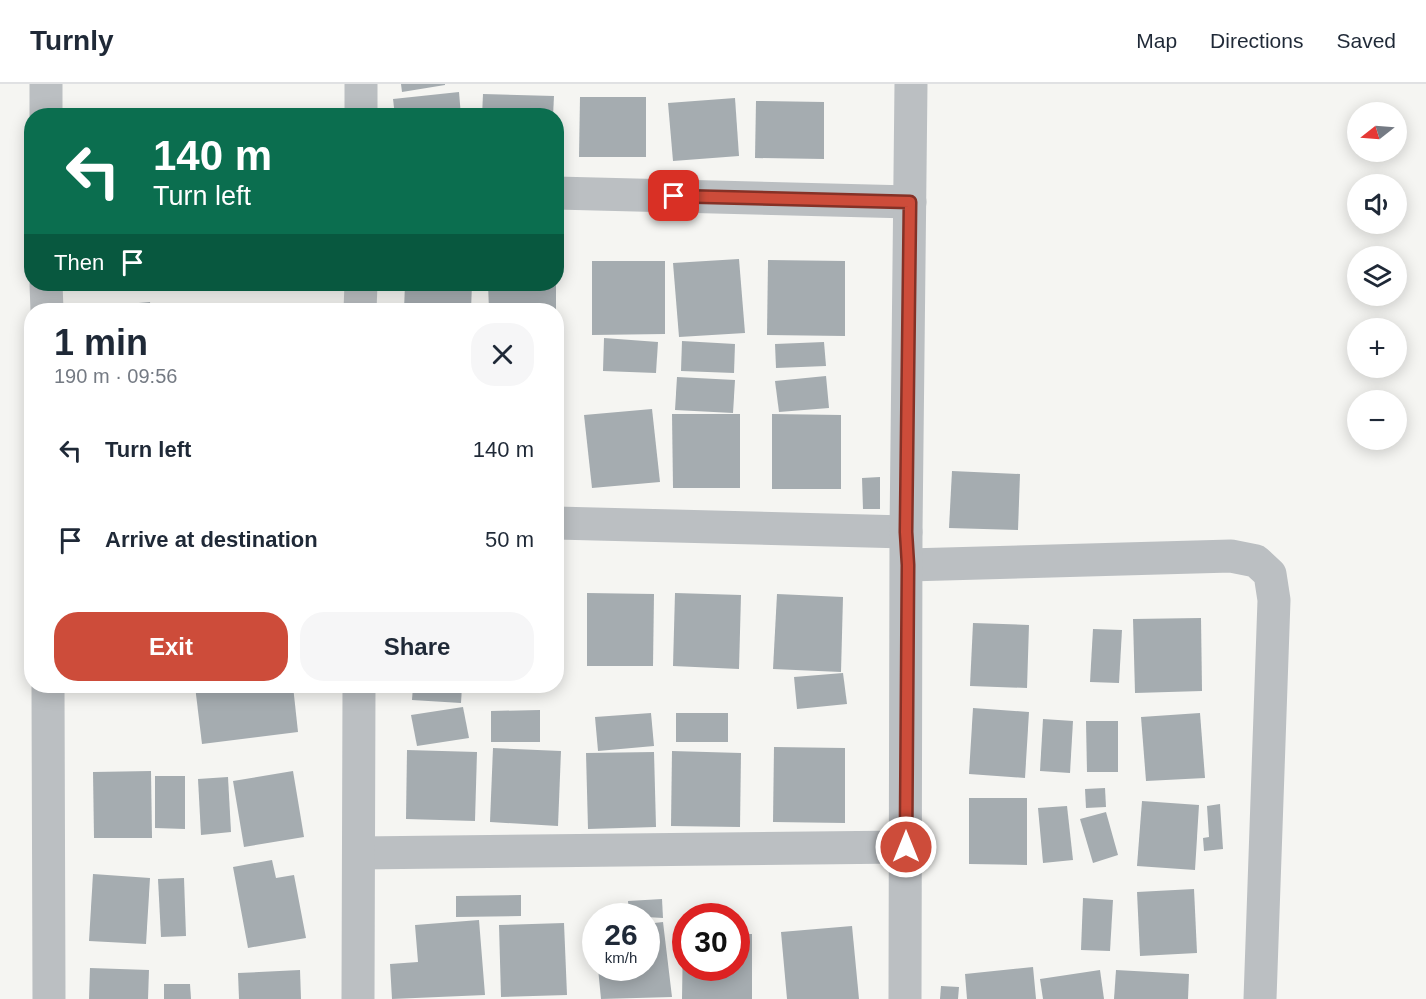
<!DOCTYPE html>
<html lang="en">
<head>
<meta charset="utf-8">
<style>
	body { margin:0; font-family:Arial,sans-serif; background:#f6f6f7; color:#1f2937; height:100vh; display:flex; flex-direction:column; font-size:22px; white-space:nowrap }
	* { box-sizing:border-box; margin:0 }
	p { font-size:20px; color:#747a83 }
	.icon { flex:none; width:33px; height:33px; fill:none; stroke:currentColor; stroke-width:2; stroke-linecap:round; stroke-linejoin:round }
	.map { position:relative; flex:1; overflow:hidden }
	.panel { position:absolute; left:24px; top:219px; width:540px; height:390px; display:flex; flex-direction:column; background:#fff; border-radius:24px; box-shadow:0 3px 15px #0003 }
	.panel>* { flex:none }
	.banner { position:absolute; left:24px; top:24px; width:540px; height:183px; border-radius:24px; box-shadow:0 3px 15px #0003; background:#0b6e4f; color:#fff; overflow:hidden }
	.needle { width:39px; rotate:253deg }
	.tools { position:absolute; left:1347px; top:18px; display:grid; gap:12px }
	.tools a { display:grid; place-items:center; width:60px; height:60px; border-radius:50%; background:#fff; box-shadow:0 3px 15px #0003; font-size:30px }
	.speed { position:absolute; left:582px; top:819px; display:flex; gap:12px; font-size:30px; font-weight:700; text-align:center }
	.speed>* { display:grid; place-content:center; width:78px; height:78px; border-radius:50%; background:#fff; box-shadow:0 3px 15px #0003; line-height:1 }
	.speed small { font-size:15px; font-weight:400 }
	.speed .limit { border:9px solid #d22; background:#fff; color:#111 }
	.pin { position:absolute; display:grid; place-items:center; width:51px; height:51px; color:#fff; margin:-26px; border-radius:12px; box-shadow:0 3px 9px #0006 }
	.me { position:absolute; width:66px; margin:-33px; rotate:0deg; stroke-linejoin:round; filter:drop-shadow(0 0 4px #0008) }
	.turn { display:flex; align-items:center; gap:21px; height:126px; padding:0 30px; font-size:27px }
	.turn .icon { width:78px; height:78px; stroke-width:2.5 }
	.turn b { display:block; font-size:42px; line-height:51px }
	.then { display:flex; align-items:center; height:57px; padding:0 30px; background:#0003; gap:12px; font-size:22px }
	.round { display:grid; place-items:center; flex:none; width:63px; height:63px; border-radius:24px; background:#f6f6f7 }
	.overview { display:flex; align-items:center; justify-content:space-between; height:102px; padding:0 30px }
	h1 { font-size:36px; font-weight:700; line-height:45px }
	.primary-button { display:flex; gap:12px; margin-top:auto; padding:12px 30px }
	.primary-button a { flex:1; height:69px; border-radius:24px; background:#cd4c3a; color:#fff; font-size:24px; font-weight:700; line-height:69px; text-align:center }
	.primary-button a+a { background:#f6f6f7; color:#1f2937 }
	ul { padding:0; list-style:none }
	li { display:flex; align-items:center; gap:18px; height:90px; padding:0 30px }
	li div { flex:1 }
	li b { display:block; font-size:22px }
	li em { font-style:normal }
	header { display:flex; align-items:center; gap:36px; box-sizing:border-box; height:84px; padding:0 30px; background:#fff; border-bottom:2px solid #e0e1e3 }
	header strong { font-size:28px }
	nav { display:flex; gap:33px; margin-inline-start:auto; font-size:21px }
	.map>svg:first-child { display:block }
</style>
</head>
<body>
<header>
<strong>Turnly</strong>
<nav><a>Map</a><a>Directions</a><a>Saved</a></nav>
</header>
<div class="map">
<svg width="1426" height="915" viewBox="0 0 1426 915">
	<rect width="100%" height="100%" fill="#f5f5f2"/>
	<g fill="#a5acb0">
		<path d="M401 0H445V1L402 8Z"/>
		<path d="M459 8 461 32H395L393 15Z"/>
		<path d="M483 10 554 12 553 32H482Z"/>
		<path d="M580 13H646V73H579Z"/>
		<path d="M735 14 739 72 673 77 668 19Z"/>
		<path d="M756 17 824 18V75L755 74Z"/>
		<path d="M739 175 745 249 679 253 673 179Z"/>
		<path d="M768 176 845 177V252L767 251Z"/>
		<path d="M592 177H665V250L592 251Z"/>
		<path d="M405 200H472L471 226H404Z"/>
		<path d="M488 200H556V226H489Z"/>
		<path d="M150 218 151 226H94V223Z"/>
		<path d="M604 254 658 258 656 289 603 287Z"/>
		<path d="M682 257 735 260 734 289 681 287Z"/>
		<path d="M824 258 826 282 776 284 775 260Z"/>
		<path d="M826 292 829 324 779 328 775 297Z"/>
		<path d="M677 293 735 296 733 329 675 326Z"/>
		<path d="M652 325 660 398 592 404 584 331Z"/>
		<path d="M672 330H740V404H673Z"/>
		<path d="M772 330 841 331V405H772Z"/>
		<path d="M952 387 1020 390 1018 446 949 444Z"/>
		<path d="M880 393V425H863L862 394Z"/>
		<path d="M587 509 654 510 653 582H587Z"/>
		<path d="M675 509 741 511 739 585 673 582Z"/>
		<path d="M777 510 843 513 841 588 773 585Z"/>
		<path d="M1201 534 1202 607 1135 609 1133 535Z"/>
		<path d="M973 539 1029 541 1027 604 970 602Z"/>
		<path d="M1093 545 1122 546 1119 599 1090 598Z"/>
		<path d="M843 589 847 620 797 625 794 593Z"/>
		<path d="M195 602H293L298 648 202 660Z"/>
		<path d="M413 602H462L461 619 412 616Z"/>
		<path d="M463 623 469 654 417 662 411 631Z"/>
		<path d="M973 624 1029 628 1025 694 969 690Z"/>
		<path d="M540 626V658H491V627Z"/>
		<path d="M651 629 654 662 598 667 595 633Z"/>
		<rect x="676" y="629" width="52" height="29"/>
		<path d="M1200 629 1205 694 1146 697 1141 633Z"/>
		<path d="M1043 635 1073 637 1070 689 1040 687Z"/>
		<path d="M1086 637H1118V688H1087Z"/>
		<path d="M774 663 845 664V739L773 738Z"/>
		<path d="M493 664 561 667 558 742 490 738Z"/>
		<path d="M407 666 477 668 475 737 406 735Z"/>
		<path d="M672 667 741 669 740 743 671 742Z"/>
		<path d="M654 668 656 743 588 745 586 669Z"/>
		<path d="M151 687 152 754H94L93 688Z"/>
		<path d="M293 687 304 753 244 763 233 697Z"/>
		<path d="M155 692H185V745L155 744Z"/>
		<path d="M228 693 231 748 201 751 198 695Z"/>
		<path d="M1105 704 1106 723 1086 724 1085 705Z"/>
		<path d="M969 714H1027V781L969 780Z"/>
		<path d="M1142 717 1199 721 1195 786 1137 782Z"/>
		<path d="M1220 720 1223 765 1204 767 1203 754 1209 753 1207 722Z"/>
		<path d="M1067 722 1073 776 1043 779 1038 724Z"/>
		<path d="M1106 728 1118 771 1093 779 1080 735Z"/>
		<path d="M272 776 276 794 294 791 306 854 248 864 233 783Z"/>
		<path d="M93 790 150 794 146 860 89 857Z"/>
		<path d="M184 794 186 852 161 853 158 795Z"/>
		<path d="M1194 805 1197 869 1140 872 1137 808Z"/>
		<path d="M521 811V832L456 833V812Z"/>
		<path d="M1083 814 1113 816 1110 867 1081 866Z"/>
		<path d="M662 815 663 834 629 832 628 817Z"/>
		<path d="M479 836 485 911 392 915 390 880 418 878 415 841Z"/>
		<path d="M663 838 672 913 601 915 598 884H646V840Z"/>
		<path d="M564 839 567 911 501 913 499 841Z"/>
		<path d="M852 842 859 915H787L781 848Z"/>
		<path d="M683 849H686V884H736V850H752V915H682Z"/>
		<path d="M1033 883 1036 915H967L965 890Z"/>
		<path d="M90 884 149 886 148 915H89Z"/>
		<path d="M300 886 301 915H239L238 889Z"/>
		<path d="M1100 886 1104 915H1043L1040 895Z"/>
		<path d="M1116 886 1189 890 1188 915H1114Z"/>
		<path d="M164 900H190L191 915H164Z"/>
		<path d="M941 902 959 903 958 915H940Z"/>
	</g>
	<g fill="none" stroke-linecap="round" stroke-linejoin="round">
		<g stroke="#bbbfc2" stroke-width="33">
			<path d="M46 32V0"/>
			<path d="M361 32V0"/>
			<path d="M556 109 910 118"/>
			<path d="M46 200 47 226"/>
			<path d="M360 226 361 200"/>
			<path d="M556 439 906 448"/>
			<path d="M908 481 1231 472 1256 477 1270 490 1274 516 1260 915"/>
			<path d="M48 602 49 915"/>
			<path d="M359 769 906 763"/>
			<path d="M358 915 359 602"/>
			<path d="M905 915 906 448 911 0"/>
		</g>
	</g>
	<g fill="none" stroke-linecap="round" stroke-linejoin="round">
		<defs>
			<path id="route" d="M674 112 910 118 906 448 908 481 906 763"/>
		</defs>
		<use href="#route" stroke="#853126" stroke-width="15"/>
		<use href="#route" stroke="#cd4c3a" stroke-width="10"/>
	</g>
</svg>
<div class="tools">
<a><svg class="needle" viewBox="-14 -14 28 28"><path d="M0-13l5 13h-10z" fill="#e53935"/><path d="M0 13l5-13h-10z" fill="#747a83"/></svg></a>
<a><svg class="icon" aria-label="sound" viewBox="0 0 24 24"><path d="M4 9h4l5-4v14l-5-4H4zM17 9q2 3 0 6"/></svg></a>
<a><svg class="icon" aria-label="layers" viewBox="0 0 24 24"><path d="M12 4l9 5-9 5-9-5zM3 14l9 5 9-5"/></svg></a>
<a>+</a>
<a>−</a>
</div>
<div class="speed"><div>26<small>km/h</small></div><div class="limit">30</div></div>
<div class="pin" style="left:674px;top:112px;background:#d93025"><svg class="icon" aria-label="arrive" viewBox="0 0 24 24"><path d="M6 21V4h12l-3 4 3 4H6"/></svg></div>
<svg class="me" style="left:906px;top:763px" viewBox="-20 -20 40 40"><circle r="17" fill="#cd4c3a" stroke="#fff" stroke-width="3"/><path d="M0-11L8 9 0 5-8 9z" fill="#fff"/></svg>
<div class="banner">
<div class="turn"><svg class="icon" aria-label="left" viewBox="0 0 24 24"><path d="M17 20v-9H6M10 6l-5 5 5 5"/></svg><div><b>140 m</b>Turn left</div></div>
<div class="then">Then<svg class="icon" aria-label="arrive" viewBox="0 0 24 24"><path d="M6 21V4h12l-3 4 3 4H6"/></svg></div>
</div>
<section class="panel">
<div class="overview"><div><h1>1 min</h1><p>190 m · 09:56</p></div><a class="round"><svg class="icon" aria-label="close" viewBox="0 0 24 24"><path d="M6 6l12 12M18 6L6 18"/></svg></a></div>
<ul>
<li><svg class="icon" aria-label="left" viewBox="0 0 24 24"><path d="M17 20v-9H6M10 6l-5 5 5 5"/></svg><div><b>Turn left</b></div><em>140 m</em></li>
<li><svg class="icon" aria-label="arrive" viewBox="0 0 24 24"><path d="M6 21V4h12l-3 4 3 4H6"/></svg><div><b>Arrive at destination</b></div><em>50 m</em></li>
</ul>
<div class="primary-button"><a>Exit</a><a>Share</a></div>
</section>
</div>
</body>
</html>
